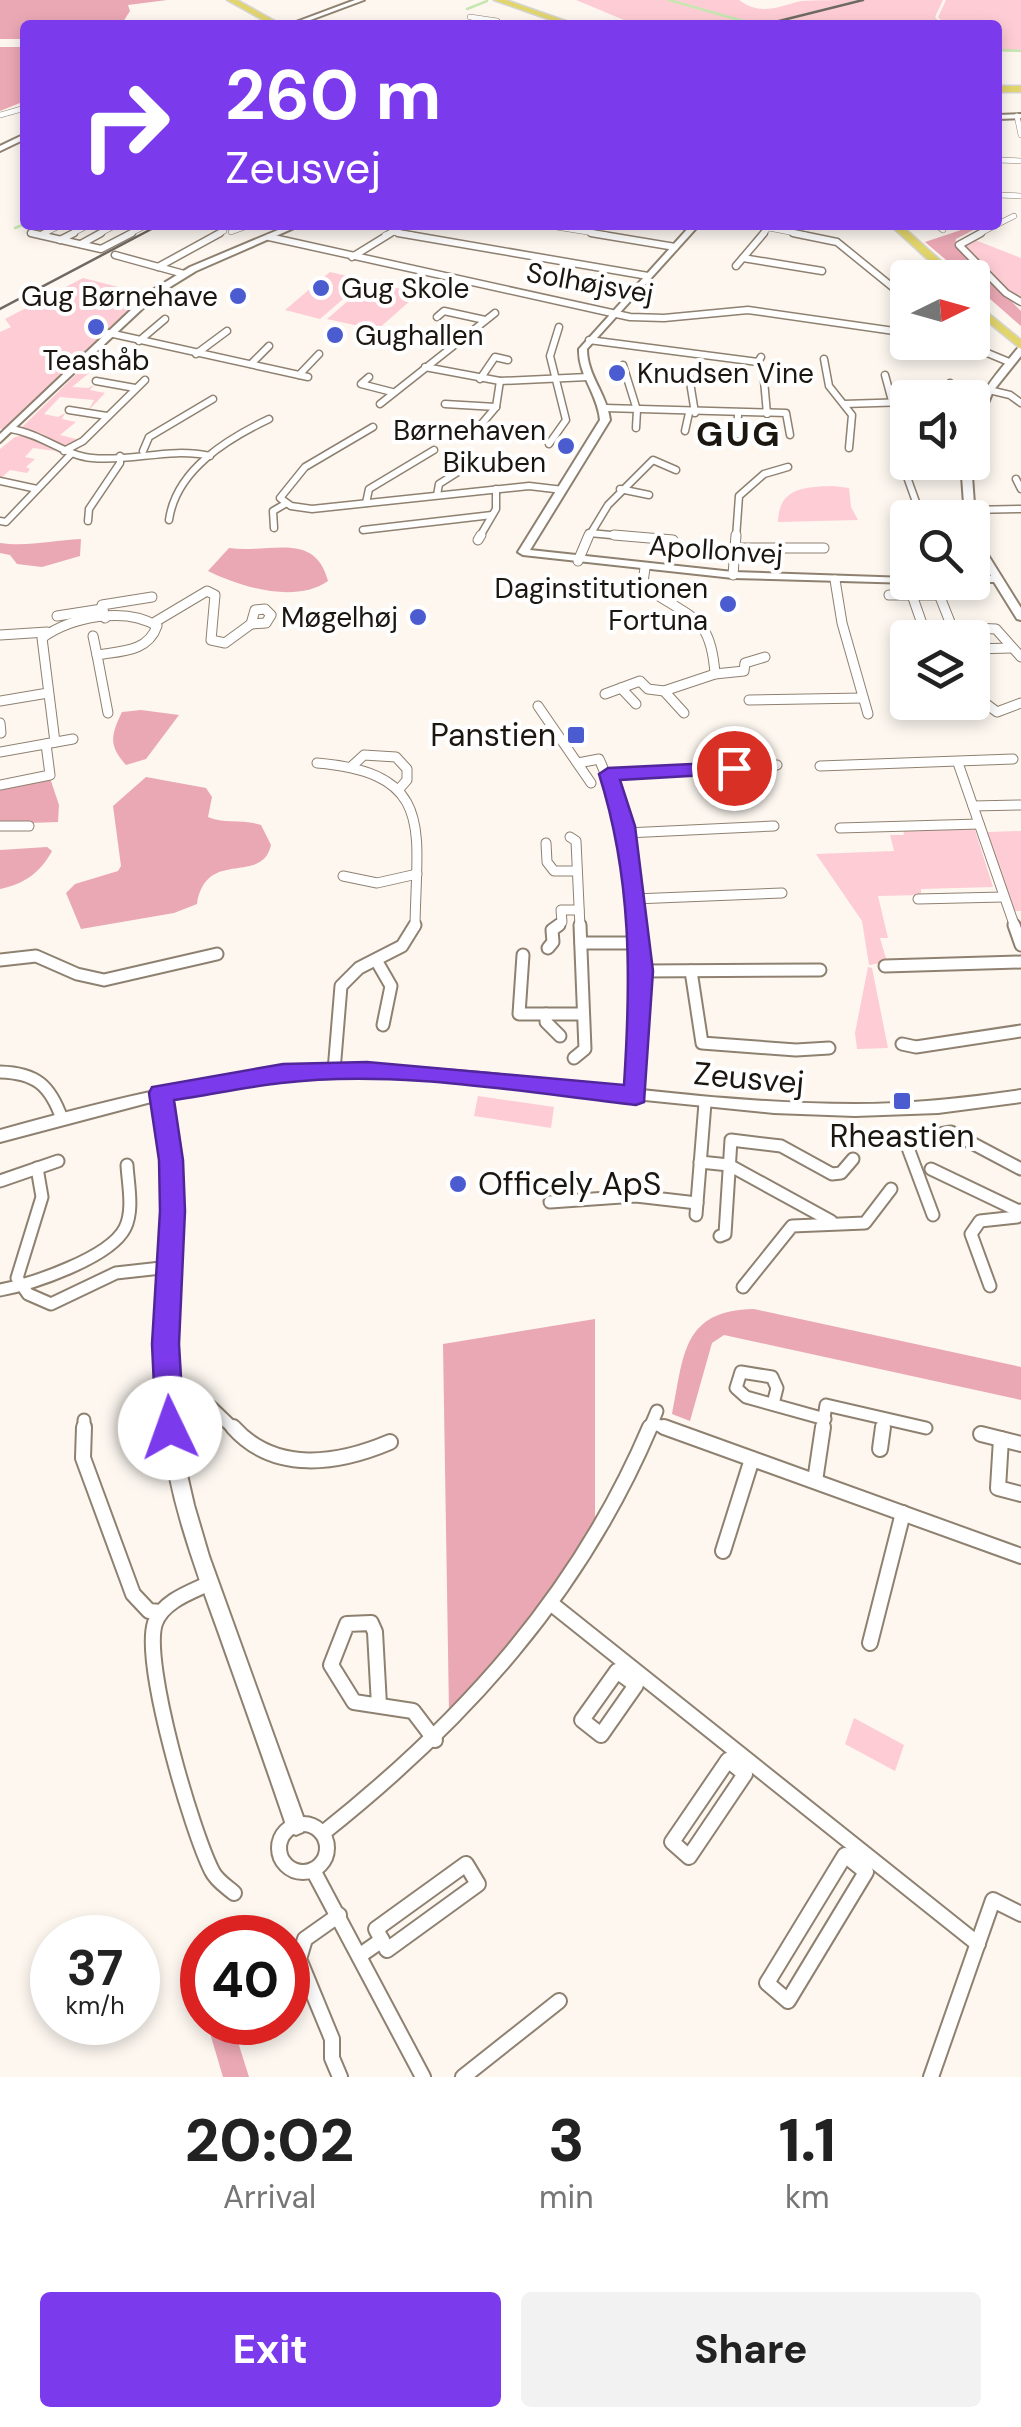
<!DOCTYPE html>
<html lang="en">
<head>
<meta charset="utf-8">
<style>
	body { margin:0; font-family:"DM Sans",sans-serif; background:#f2f2f2; color:#222; height:100vh; display:flex; flex-direction:column; font-size:38px; white-space:nowrap }
	* { box-sizing:border-box; margin:0 }
	p { font-size:32px; color:#767676 }
	.icon { flex:none; width:55px; height:55px; fill:none; stroke:currentColor; stroke-width:2; stroke-linecap:round; stroke-linejoin:round }
	.map { position:relative; height:2077px; overflow:hidden }
	.drawer { display:flex; flex-direction:column; background:#fff; flex:1 }
	.drawer>* { flex:none }
	.top-card { position:absolute; left:20px; top:20px; width:982px; height:210px; border-radius:10px; box-shadow:0 5px 15px #0003; background:#7c3aed; color:#fff; overflow:hidden }
	.needle { width:65px; rotate:85deg }
	.buttons { position:absolute; left:890px; top:260px; display:grid; gap:20px }
	.buttons a { display:grid; place-items:center; width:100px; height:100px; border-radius:10px; background:#fff; box-shadow:0 5px 15px #0003; font-size:50px }
	.speed { position:absolute; left:30px; top:1915px; display:flex; gap:20px; font-size:50px; font-weight:700; text-align:center }
	.speed>* { display:grid; place-content:center; width:130px; height:130px; border-radius:50%; background:#fff; box-shadow:0 5px 15px #0003; line-height:1 }
	.speed small { font-size:25px; font-weight:400 }
	.speed .limit { border:15px solid #d22; background:#fff; color:#111 }
	.pin { position:absolute; display:grid; place-items:center; width:85px; height:85px; color:#fff; margin:-42px; border:5px solid #fff; border-radius:50%; box-shadow:0 2px 10px #0007 }
	.me { position:absolute; width:110px; margin:-55px; rotate:357deg; stroke-linejoin:round; filter:drop-shadow(0 0 8px #0008) }
	.turn { display:flex; align-items:center; gap:35px; height:210px; padding:0 40px; font-size:45px }
	.turn .icon { width:130px; height:130px; stroke-width:2.5 }
	.turn b { display:block; font-size:70px; line-height:85px }
	.eta { display:flex; justify-content:space-evenly; align-items:center; height:170px; text-align:center }
	.eta b { font-size:60px; font-weight:800; line-height:70px }
	.action { display:flex; gap:20px; margin-top:auto; padding:20px 40px }
	.action a { flex:1; height:115px; border-radius:10px; background:#7c3aed; color:#fff; font-size:40px; font-weight:800; line-height:115px; text-align:center }
	.action a+a { background:#f2f2f2; color:#222 }
	.map>svg:first-child { display:block }
</style>
</head>
<body>
<div class="map">
<svg width="1021" height="2077" viewBox="0 0 1021 2077">
	<rect width="100%" height="100%" fill="#fdf7f0"/>
	<g fill="#feccd4">
		<path d="M576 0H739C761 16 777 7 801 1 818 0 840 0 858 0L759 25H636Z"/>
		<path d="M865 0H943L935 17 941 24 767 25Z"/>
		<path d="M946 0H1021V52L998 51V25H945L938 17Z"/>
		<path d="M975 240 1021 258V300L1003 287 961 243Z"/>
		<path d="M330 272 365 280 320 319 285 310Z"/>
		<path d="M83 278 146 294 4 429H0V332L11 327 5 319Z"/>
		<path d="M370 282 419 293 377 330 327 319Z"/>
		<path d="M90 361 151 365 147 369 131 367 124 374 94 369 72 387 88 388 94 385 90 390 105 393 88 411 94 400 60 397 44 414 58 417 65 413 62 419 76 422 60 435 80 440 65 448 43 434 20 429Z"/>
		<path d="M25 435 55 451 33 448 25 457 35 459 26 467 30 469 27 473 10 470 0 479V449L15 437Z"/>
		<path d="M833 486 849 488 851 507 858 520 778 522C779 487 805 487 833 486Z"/>
		<path d="M974 827 993 887 921 889V895L878 896 888 938H880L887 962 869 965 862 921 816 854 894 851 890 835H904L903 829Z"/>
		<path d="M1021 831V911H1013L987 832Z"/>
		<path d="M868 967 872 968 888 1048 857 1049 855 1033Z"/>
		<path d="M478 1096 554 1107 551 1128 474 1116Z"/>
		<path d="M854 1718 904 1745 895 1771 845 1744Z"/>
	</g>
	<g fill="#eaa8b4">
		<path d="M0 0H167L128 5 130 11 121 25H25V39H0Z"/>
		<path d="M0 47H25V101L0 111Z"/>
		<path d="M976 225H983L956 239 955 244 1021 311V326L973 284 972 278 966 277 925 242Z"/>
		<path d="M81 539 80 556 42 567 17 564 10 555 0 553V543C28 547 53 540 81 539Z"/>
		<path d="M229 548C269 554 315 530 328 581 295 604 241 587 208 571Z"/>
		<path d="M141 710 179 715 146 759 126 765C108 745 111 735 122 712Z"/>
		<path d="M146 777 206 788 212 797 208 817C224 824 243 819 261 825L271 845C262 886 206 847 197 904L174 913 81 929 66 893 75 884 118 871 121 866 113 806Z"/>
		<path d="M50 778 59 805 58 822 0 824V787Z"/>
		<path d="M47 847 52 851C40 873 24 884 0 889V850Z"/>
		<path d="M754 1309 1021 1367V1400L724 1335 712 1343 690 1421 672 1414C684 1357 681 1310 754 1309Z"/>
		<path d="M595 1319V1526L513 1643 449 1712 443 1344Z"/>
		<path d="M207 2023H232L249 2077H223Z"/>
	</g>
	<g fill="none" stroke-linecap="round" stroke-linejoin="round">
		<g stroke="#c6e7b2" stroke-width="2.5">
			<path d="M669 0 757 25"/>
			<path d="M467 9 487 1"/>
			<path d="M816 25H834"/>
			<path d="M998 50 1021 51"/>
			<path d="M15 228 25 224"/>
		</g>
		<defs>
			<g id="street-far4">
				<path d="M470 17 497 21 492 25"/>
				<path d="M0 115 25 108"/>
				<path d="M1017 116 1021 135"/>
				<path d="M998 160 1021 161"/>
				<path d="M998 195 1021 196"/>
				<path d="M998 224 1014 216"/>
				<path d="M544 225 606 235"/>
				<path d="M936 225 943 230"/>
				<path d="M769 228 805 235"/>
				<path d="M231 232 250 225"/>
				<path d="M392 232 412 235"/>
				<path d="M31 233 42 235"/>
				<path d="M41 235 61 225"/>
				<path d="M69 235 89 225"/>
				<path d="M97 235 116 225"/>
				<path d="M127 235 147 225"/>
				<path d="M216 235 224 231"/>
				<path d="M385 235 407 225"/>
				<path d="M762 235 771 225"/>
				<path d="M977 235 996 225"/>
			</g>
			<g id="street-far3">
				<path d="M31 233 101 249 132 233"/>
				<path d="M398 233 648 276"/>
				<path d="M591 233 675 247"/>
				<path d="M793 233 837 242 901 294"/>
				<path d="M981 233 959 245 1006 293 1021 302"/>
				<path d="M41 235 45 233"/>
				<path d="M269 237 630 317 664 318 748 310 908 333"/>
				<path d="M60 240 74 233"/>
				<path d="M81 244 101 233"/>
				<path d="M115 255 184 274"/>
				<path d="M352 257 391 233"/>
				<path d="M743 258 822 271"/>
				<path d="M736 266 764 233"/>
				<path d="M158 267 220 233"/>
				<path d="M437 317 444 311 485 320"/>
				<path d="M109 333 308 377"/>
				<path d="M589 340 758 362 761 357"/>
				<path d="M139 341 165 319"/>
				<path d="M961 342 1009 362"/>
				<path d="M406 346 416 336 454 345"/>
				<path d="M196 354 227 331"/>
				<path d="M824 359 829 386 852 415 849 448"/>
				<path d="M251 364 269 346"/>
				<path d="M623 365 637 410 636 428"/>
				<path d="M425 367 500 381 588 377"/>
				<path d="M299 375 319 354"/>
				<path d="M885 375 892 401"/>
				<path d="M689 376 695 413"/>
				<path d="M369 377 361 384 392 392"/>
				<path d="M480 379 495 357 508 360"/>
				<path d="M764 380 767 414"/>
				<path d="M96 381 135 388"/>
				<path d="M989 390 1010 395 1021 403"/>
				<path d="M947 398 950 383"/>
				<path d="M380 404 495 313"/>
				<path d="M445 404 496 407"/>
				<path d="M844 404 908 402"/>
				<path d="M605 408 786 413 790 435"/>
				<path d="M69 410 107 416"/>
				<path d="M373 427 305 467 280 498 291 506 312 509 529 486 563 490"/>
				<path d="M479 427 496 407 500 381"/>
				<path d="M11 429C42 434 66 456 92 458 133 462 169 447 210 456"/>
				<path d="M685 431 689 413"/>
				<path d="M737 434 738 415"/>
				<path d="M549 444 566 420 550 356 559 327"/>
				<path d="M64 451 83 441 145 380"/>
				<path d="M143 451 149 437 213 399"/>
				<path d="M907 477 920 513 918 518"/>
				<path d="M1016 479 1021 489"/>
				<path d="M0 481 37 489"/>
				<path d="M620 489 649 495"/>
				<path d="M437 495 439 484 461 470 507 463"/>
				<path d="M366 503 369 489 434 450"/>
				<path d="M969 510 1021 509"/>
				<path d="M169 520C176 470 227 439 269 419"/>
				<path d="M0 521 6 522 71 454"/>
				<path d="M88 521 89 509 120 463V456"/>
				<path d="M274 528 273 511 285 504"/>
				<path d="M363 530 492 515"/>
				<path d="M589 533 644 538"/>
				<path d="M479 538 496 509V489"/>
				<path d="M588 538 608 505 653 460 676 470"/>
				<path d="M736 538 739 496 764 474 788 467"/>
			</g>
			<g id="street-far2">
				<path d="M614 535 673 540"/>
				<path d="M478 540 481 535"/>
				<path d="M734 548H824"/>
				<path d="M578 561 589 535"/>
				<path d="M645 568 643 582 648 589C692 619 711 616 715 674"/>
				<path d="M733 575 736 535"/>
				<path d="M835 580 842 623 868 714"/>
				<path d="M934 582 952 627 996 629 1021 657"/>
				<path d="M889 595H938"/>
				<path d="M912 595 927 638"/>
				<path d="M265 609 271 615 266 623 251 624 255 610Z"/>
				<path d="M57 616 102 609"/>
				<path d="M105 618 102 605 152 597"/>
				<path d="M155 622 207 591 215 595 211 640 225 643 251 624"/>
				<path d="M0 635 47 632"/>
				<path d="M93 636 97 655"/>
				<path d="M972 649 1012 648"/>
				<path d="M621 688 636 704"/>
				<path d="M605 694 640 681 648 689 664 691"/>
				<path d="M749 700 863 698"/>
				<path d="M0 701 48 693"/>
				<path d="M985 703 997 712 1021 703"/>
				<path d="M538 706 591 783"/>
				<path d="M684 713 664 691 715 674 744 671 745 663 765 657"/>
				<path d="M0 723 1 733"/>
				<path d="M55 742 42 638C71 617 125 606 157 626 148 652 121 651 97 655L108 713"/>
				<path d="M0 752 73 739"/>
				<path d="M317 763C437 773 416 831 415 927"/>
				<path d="M578 763 599 759C624 813 635 868 639 927"/>
				<path d="M958 763 1015 927"/>
				<path d="M352 766 364 755 396 757 407 769V780L400 788"/>
				<path d="M820 766 1013 759"/>
				<path d="M608 774 777 765"/>
				<path d="M0 785 50 775 46 744"/>
				<path d="M973 806 1021 805"/>
				<path d="M0 826H29"/>
				<path d="M840 828 979 824"/>
				<path d="M626 833 774 826"/>
				<path d="M570 837 576 841 580 927"/>
				<path d="M546 843 547 862 554 871H577"/>
				<path d="M343 876 377 883 417 874"/>
				<path d="M634 899 782 893"/>
				<path d="M918 899 1003 897"/>
				<path d="M555 927 562 922 561 910H579"/>
			</g>
			<g id="street-far1">
				<path d="M1014 925 1021 945"/>
				<path d="M581 943H639"/>
				<path d="M548 948 553 942 552 930 559 925"/>
				<path d="M523 955 519 1014H583"/>
				<path d="M0 960 36 956 77 974 104 980 217 954"/>
				<path d="M376 960 391 986 383 1025"/>
				<path d="M885 966 1021 962"/>
				<path d="M642 971 820 970"/>
				<path d="M691 971 702 1043 796 1050 829 1048"/>
				<path d="M546 1014V1022L560 1036"/>
				<path d="M902 1044 916 1047 1021 1031"/>
				<path d="M574 1058 585 1049 580 925"/>
				<path d="M334 1071 341 986 359 968 402 946 415 925"/>
				<path d="M0 1072C36 1073 50 1085 62 1119"/>
				<path d="M635 1095 640 1014 639 925"/>
				<path d="M700 1162 729 1165 831 1221"/>
				<path d="M37 1168 42 1197 17 1278 28 1294 51 1304 116 1273 170 1267"/>
				<path d="M931 1169 1021 1212"/>
				<path d="M0 1181 58 1161"/>
				<path d="M550 1202 636 1196 697 1203"/>
				<path d="M696 1215 705 1103"/>
				<path d="M933 1215 908 1148 916 1138 951 1132 1021 1169"/>
				<path d="M720 1236 725 1234 731 1140 781 1146 832 1174 841 1173 853 1159"/>
				<path d="M990 1286 971 1234 980 1221 1017 1217 1021 1210"/>
				<path d="M743 1287 792 1226 865 1223 891 1189"/>
				<path d="M0 1290C32 1284 110 1258 125 1228 134 1210 128 1184 127 1165"/>
				<path d="M773 1404 777 1388 772 1377 741 1372 736 1388 746 1397 825 1419"/>
				<path d="M169 1414 210 1406 235 1430"/>
				<path d="M652 1423 671 1430"/>
				<path d="M84 1430V1420"/>
				<path d="M649 1430 657 1411"/>
				<path d="M822 1430 826 1405 926 1428"/>
				<path d="M883 1430 884 1419"/>
			</g>
			<g id="street">
				<path d="M84 1427 83 1458 133 1594 149 1611 161 1612"/>
				<path d="M233 1427C275 1474 338 1464 390 1442"/>
				<path d="M664 1427 1021 1556"/>
				<path d="M981 1434 1001 1439"/>
				<path d="M1021 1444 1001 1439 998 1488 1021 1494"/>
				<path d="M880 1449 883 1427"/>
				<path d="M815 1481 823 1427"/>
				<path d="M723 1551 752 1459"/>
				<path d="M210 1583C191 1592 163 1601 155 1623 142 1663 192 1832 212 1871 216 1880 227 1887 234 1893"/>
				<path d="M553 1605 978 1944"/>
				<path d="M870 1643 903 1513"/>
				<path d="M617 1671 636 1685 601 1735 582 1720Z"/>
				<path d="M379 1705 375 1632 371 1623 347 1624 331 1665 354 1702 413 1711 435 1740"/>
				<path d="M728 1760 745 1774 689 1857 672 1842Z"/>
				<circle cx="303" cy="1848" r="24"/>
				<path d="M323 1833C464 1721 579 1594 650 1427"/>
				<path d="M845 1855 866 1872 788 2001 767 1983Z"/>
				<path d="M466 1864 478 1884 387 1950 376 1929Z"/>
				<path d="M313 1870 423 2077"/>
				<path d="M339 1915 305 1939 299 1959 332 2039V2058L340 2077"/>
				<path d="M359 1956 382 1940"/>
				<path d="M463 2077 559 2001"/>
				<path d="M931 2077 993 1900 1021 1914"/>
			</g>
			<g id="secondary">
				<path d="M355 0H364L297 25H288Z"/>
				<path d="M1021 114V118L998 119V115Z"/>
				<path d="M25 134V139L0 151V146Z"/>
				<path d="M290 225H301L196 271 157 295 0 442V434L151 291 190 267Z"/>
				<path d="M691 225H699L587 349C587 376 607 394 610 420L530 550 733 572 908 578V582L912 583 733 578 523 555 518 552 600 420C598 394 578 375 579 349Z"/>
				<path d="M1021 347V356L993 391 977 430 972 433C972 398 997 374 1018 348Z"/>
				<path d="M961 462H971L975 518 972 520V518H965Z"/>
				<path d="M972 523 977 526 988 555 1021 608V620L1017 619 994 582H972V576H991C980 558 972 545 972 523Z"/>
				<path d="M317 1066C497 1063 675 1104 855 1104 911 1104 966 1098 1021 1090V1102L938 1113 855 1116 774 1113 447 1080 364 1076 271 1081 169 1098 176 1134 180 1176 175 1385 182 1453 194 1505 209 1556 306 1825 303 1832 296 1835 289 1832 286 1825C264 1760 241 1696 218 1631 194 1565 169 1498 162 1427 151 1317 176 1211 155 1101L0 1142V1130C105 1101 208 1075 317 1066Z"/>
			</g>
			<g id="highway">
				<path d="M227 0H237L282 25H272Z"/>
				<path d="M494 0H506L577 25H565Z"/>
				<rect x="998" y="86" width="23" height="6"/>
				<path d="M890 225H901L960 278H948Z"/>
				<path d="M972 300 1021 340V349L972 309Z"/>
			</g>
		</defs>
		<use href="#street-far4" stroke="#8f8170" stroke-width="6"/>
		<use href="#street-far3" stroke="#8f8170" stroke-width="9"/>
		<use href="#street-far2" stroke="#8f8170" stroke-width="11"/>
		<use href="#street-far1" stroke="#8f8170" stroke-width="15"/>
		<use href="#street" stroke="#8f8170" stroke-width="18"/>
		<use href="#secondary" stroke="#8f8170" stroke-width="4"/>
		<use href="#highway" stroke="#d6d5d4" stroke-width="3"/>
		<use href="#street-far4" stroke="#fff" stroke-width="5"/>
		<use href="#street-far3" stroke="#fff" stroke-width="6"/>
		<use href="#street-far2" stroke="#fff" stroke-width="9"/>
		<use href="#street-far1" stroke="#fff" stroke-width="11"/>
		<use href="#street" stroke="#fff" stroke-width="14"/>
		<use href="#secondary" fill="#fff" fill-rule="evenodd"/>
		<use href="#highway" fill="#e2d56c" fill-rule="evenodd"/>
		<g stroke="#6e6962" stroke-width="2.5">
			<path d="M763 25 863 0"/>
			<path d="M0 309 159 225"/>
		</g>
	</g>
	<path fill="#7c3aed" stroke="#51269a" stroke-width="2.5" d="M734 762 744 768 741 773 620 780 635 826 653 971 644 1102 636 1105C520 1092 397 1069 281 1083 245 1087 209 1095 174 1100L183 1160 185 1211 179 1344 184 1428 180 1437 170 1440 161 1437 156 1428 152 1344 160 1211 159 1160 149 1093 152 1087 283 1064 367 1062 624 1085C631 978 632 878 599 774L608 768Z"/>
	<g fill="#4b5cd1" stroke="#fff" stroke-width="4">
		<circle cx="321" cy="288" r="10"/>
		<circle cx="238" cy="296" r="10"/>
		<circle cx="96" cy="327" r="10"/>
		<circle cx="335" cy="335" r="10"/>
		<circle cx="617" cy="373" r="10"/>
		<circle cx="566" cy="446" r="10"/>
		<circle cx="728" cy="604" r="10"/>
		<circle cx="418" cy="617" r="10"/>
		<rect x="566" y="725" width="20" height="20" rx="5"/>
		<rect x="892" y="1091" width="20" height="20" rx="5"/>
		<circle cx="458" cy="1184" r="10"/>
	</g>
	<g text-anchor="middle" dominant-baseline="central" stroke-width="8" stroke-linejoin="round" paint-order="stroke">
		<g font-size="28" fill="#1b160f" stroke="#fff">
			<text transform="translate(590 283) rotate(10)">Solhøjsvej</text>
			<text transform="translate(716 550) rotate(4)">Apollonvej</text>
		</g>
		<g font-size="28" fill="#1b160f" stroke="#fff" text-anchor="end">
			<text x="341" y="288" text-anchor="start">Gug Skole</text>
			<text x="218" y="296">Gug Børnehave</text>
			<text x="355" y="335" text-anchor="start">Gughallen</text>
			<text x="96" y="360" text-anchor="middle">Teashåb</text>
			<text x="637" y="373" text-anchor="start">Knudsen Vine</text>
			<text x="546" y="430">Børnehaven<tspan x="546" dy="32">Bikuben</tspan></text>
			<text x="708" y="588">Daginstitutionen<tspan x="708" dy="32">Fortuna</tspan></text>
			<text x="398" y="617">Møgelhøj</text>
		</g>
		<g font-size="32" fill="#1b160f" stroke="#fff" text-anchor="end">
			<text x="556" y="735">Panstien</text>
			<text x="902" y="1136" text-anchor="middle">Rheastien</text>
			<text x="478" y="1184" text-anchor="start">Officely ApS</text>
		</g>
		<g font-size="32" fill="#1b160f" stroke="#fff">
			<text transform="translate(749 1078) rotate(5)">Zeusvej</text>
		</g>
		<g font-size="35" font-weight="bold" letter-spacing="2.5" fill="#1b160f" stroke="#fff">
			<text x="739" y="434">GUG</text>
		</g>
	</g>
</svg>
<div class="buttons">
<a><svg class="needle" viewBox="-14 -14 28 28"><path d="M0-13l5 13h-10z" fill="#e53935"/><path d="M0 13l5-13h-10z" fill="#767676"/></svg></a>
<a><svg class="icon" aria-label="sound" viewBox="0 0 24 24"><path d="M4 9h4l5-4v14l-5-4H4zM17 9q2 3 0 6"/></svg></a>
<a><svg class="icon" aria-label="search" viewBox="0 0 24 24"><circle cx="10" cy="10" r="6"/><path d="M15 15l6 6"/></svg></a>
<a><svg class="icon" aria-label="layers" viewBox="0 0 24 24"><path d="M12 4l9 5-9 5-9-5zM3 14l9 5 9-5"/></svg></a>
</div>
<div class="speed"><div>37<small>km/h</small></div><div class="limit">40</div></div>
<div class="pin" style="left:734px;top:768px;background:#d93025"><svg class="icon" aria-label="arrive" viewBox="0 0 24 24"><path d="M6 21V4h12l-3 4 3 4H6"/></svg></div>
<svg class="me" style="left:170px;top:1428px" viewBox="-20 -20 40 40"><circle r="19" fill="#fff"/><path d="M0-13L10 11 0 6-10 11z" fill="#7c3aed"/></svg>
<div class="top-card">
<div class="turn"><svg class="icon" aria-label="right" viewBox="0 0 24 24"><path d="M7 20v-9h11M14 6l5 5-5 5"/></svg><div><b>260 m</b>Zeusvej</div></div>
</div>
</div>
<section class="drawer">
<div class="eta">
<div><b>20:02</b><p>Arrival</p></div>
<div><b>3</b><p>min</p></div>
<div><b>1.1</b><p>km</p></div>
</div>
<div class="action"><a>Exit</a><a>Share</a></div>
</section>
</body>
</html>
